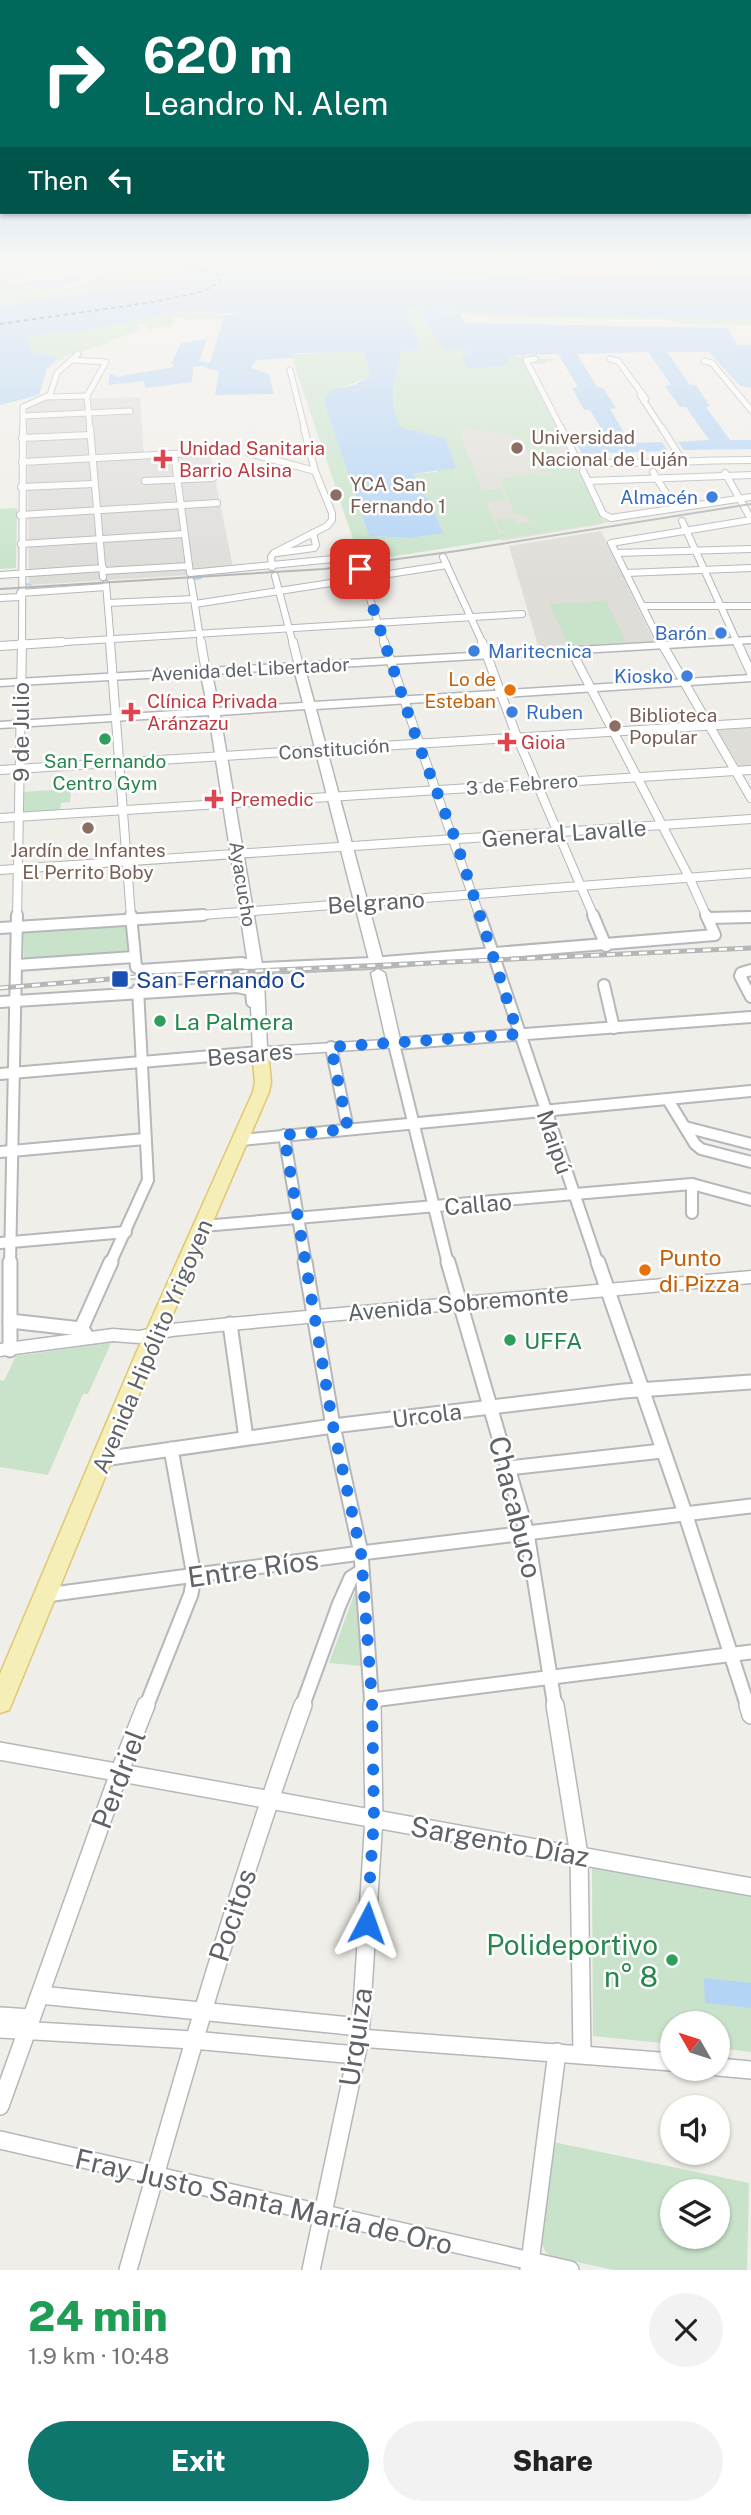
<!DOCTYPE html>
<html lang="en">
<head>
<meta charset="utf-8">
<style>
	body { margin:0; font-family:"Public Sans",sans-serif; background:#f2f2f2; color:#222; height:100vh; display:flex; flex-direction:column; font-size:26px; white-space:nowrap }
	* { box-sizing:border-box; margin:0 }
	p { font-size:23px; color:#767676 }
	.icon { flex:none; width:38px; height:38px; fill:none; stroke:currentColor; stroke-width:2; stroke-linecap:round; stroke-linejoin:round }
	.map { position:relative; height:2270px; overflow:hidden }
	.side { display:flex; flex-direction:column; background:#fff; flex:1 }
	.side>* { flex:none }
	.banner { position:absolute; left:0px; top:0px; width:752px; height:214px; box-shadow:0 2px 5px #0004; background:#00695c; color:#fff; overflow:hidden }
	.needle { width:46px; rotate:309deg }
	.fabs { position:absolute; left:660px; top:2011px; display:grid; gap:14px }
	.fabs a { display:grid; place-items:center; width:70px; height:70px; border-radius:50%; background:#fff; box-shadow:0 2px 5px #0004; font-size:35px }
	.pin { position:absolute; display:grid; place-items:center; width:60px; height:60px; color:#fff; margin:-30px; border-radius:14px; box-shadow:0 4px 10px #0006 }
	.me { position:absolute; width:77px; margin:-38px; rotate:4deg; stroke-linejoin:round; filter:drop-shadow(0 0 5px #0008) }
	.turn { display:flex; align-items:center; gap:24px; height:147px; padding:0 28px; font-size:32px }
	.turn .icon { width:91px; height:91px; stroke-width:2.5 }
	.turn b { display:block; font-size:49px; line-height:60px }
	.then { display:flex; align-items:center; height:66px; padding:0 28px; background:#0003; gap:14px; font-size:26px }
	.round { display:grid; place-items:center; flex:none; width:74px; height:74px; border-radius:37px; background:#f2f2f2 }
	.head { display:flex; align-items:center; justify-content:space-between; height:119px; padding:0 28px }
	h1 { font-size:42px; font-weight:800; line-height:52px; color:#1e9e55 }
	.primary-button { display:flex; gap:14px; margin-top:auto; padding:14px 28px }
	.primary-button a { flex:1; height:80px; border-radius:42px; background:#0f766e; color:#fff; font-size:28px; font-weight:800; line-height:80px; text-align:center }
	.primary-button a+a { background:#f2f2f2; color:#222 }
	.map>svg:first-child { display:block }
</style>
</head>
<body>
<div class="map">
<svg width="751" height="2270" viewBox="0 0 751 2270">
	<rect width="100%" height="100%" fill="#efeee8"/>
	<path fill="#dfddda" d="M140 397 144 457 210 454 234 572 29 585 27 407 45 400Z"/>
	<g fill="#dfddd7">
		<path d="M524 355 523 359 603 524 502 541 437 370Z"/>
		<path d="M601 531 654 641 539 649 509 546Z"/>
		<path d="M751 726V766H739L717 729Z"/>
	</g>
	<g fill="#c8e3ca" fill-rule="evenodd">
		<path d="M0 261H97L118 267 187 276 190 280 139 284 0 307ZM99 271 100 274C72 293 34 295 4 280Z"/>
		<path d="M268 261 338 265 364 261H525L545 263 544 272 548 278 537 280 514 273 377 272Z"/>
		<path d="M554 261H574L575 263 560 264 558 269 561 272C594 278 624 273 655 271L629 266 627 262 613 261H745L751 267V277L571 278 555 276Z"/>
		<path d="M405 307H417L422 317 472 351 470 354 507 366 510 358 535 355V358L559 360 546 361 545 364 523 362 562 438 556 444 559 449 556 450 549 445C555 458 563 467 577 468L601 519 607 521 678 511 364 561 359 557 291 355 357 351 365 354 370 377 326 394 324 402 369 536 411 538 443 533 429 500 402 478 416 480 411 474 437 472 445 438 400 427C387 398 396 382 401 352L421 350ZM465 429C479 430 515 432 524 444 537 462 519 466 552 473L554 476 529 474 500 479 514 513 537 522 516 523 513 518 495 519 500 531H511L500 533V536L487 502 506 500 501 489H482L460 431Z"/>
		<path d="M436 309 538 315 746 318 751 319V325L685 324 668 320 526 318 438 313Z"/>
		<path d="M177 312 232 315 223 320 215 318 181 320 189 317 170 318 174 321 171 326 151 328 152 332 143 323 136 324 141 330 108 341 107 344C92 348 80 353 65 356V359L58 361V358L32 352 26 337 53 333H76Z"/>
		<path d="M17 508 16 568 0 569V509Z"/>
		<path d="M606 601 626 642 568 645 550 604Z"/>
		<path d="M71 789 70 802 61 803 60 813 23 815V792Z"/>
		<path d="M126 923 127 954 24 960V931Z"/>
		<path d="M111 1343 88 1394H83L48 1475 0 1467V1380L4 1381 16 1356Z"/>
		<path d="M357 1587 361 1666 329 1663Z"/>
		<path d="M592 1867 751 1897V2052L718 2048V2023H672V2044L593 2036Z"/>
		<path d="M553 2142 749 2183 747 2270H614L553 2257 546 2253 540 2239ZM672 2191H718V2236H672Z"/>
	</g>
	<g fill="#b3d4f5">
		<path d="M97 261H268L377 272 518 274 537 280 548 278 544 274V263L525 261H554L555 276 571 278 751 277V319L538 315 436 310 438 313 524 317 460 314 465 323 728 328 738 345H751V388L740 386 709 352H667L690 385H696L710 406 706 407 730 440H751V449L684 450 678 442 709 440 686 407H680L665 386 671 385 648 352 577 354 597 387 603 388 616 408 610 409 630 443 662 442 668 451 582 454 577 444 610 443 590 410H584L572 388 578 387 558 354 517 355 510 358 507 366 468 368 461 356 471 351 444 350 417 307H406L421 350 401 352C395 384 387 396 400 427L445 438 456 468 412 474 417 480 408 482 402 478 429 499 443 533 411 538 369 536 324 402C328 388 334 389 346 387 354 386 363 380 370 377L365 354 362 352 300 353 291 355 292 358 256 360 251 368 269 374 274 394 215 395 219 372 202 366 193 367 192 382 145 388 144 381 108 385 110 373 117 377 173 367 174 364H171L181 343 207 339 199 361 210 363 223 320 235 313 177 312 76 333H53L27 337 32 352 59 358 47 369 39 395 0 405V307L139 284 189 280 187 276 118 267Z"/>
		<path d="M85 275C72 289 35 294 19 282Z"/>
		<path d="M704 1978 751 1983V2008L705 2003Z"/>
	</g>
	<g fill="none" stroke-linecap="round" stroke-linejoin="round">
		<g stroke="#b3d4f5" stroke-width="2">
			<path d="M343 563 347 564"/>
			<path d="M349 566H361"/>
			<path d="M195 579 201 578"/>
			<path d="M26 584 31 585"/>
		</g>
		<path stroke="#5175a6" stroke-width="2" stroke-dasharray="4.5 3.5" stroke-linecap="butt" d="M0 324 154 302 204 291 220 282 219 275 170 261"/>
		<path stroke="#cbcbc8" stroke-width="6" stroke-dasharray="6 3.5" stroke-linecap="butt" d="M354 557 363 563 360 569"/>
		<defs>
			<g id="street-far5">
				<path d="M535 359 526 360 562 430"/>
				<path d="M610 359 618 361 646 399"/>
				<path d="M71 360 106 362 87 396 90 430"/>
				<path d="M704 361 712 363 751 410"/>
				<path d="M290 370 305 430"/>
				<path d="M640 395 663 430"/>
				<path d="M46 397 87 396"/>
				<path d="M23 416 130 411"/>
				<path d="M23 430V407L50 395 57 373 78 354"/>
			</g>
			<g id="street-far4">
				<path d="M90 428 103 577"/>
				<path d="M304 428 315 471"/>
				<path d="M561 428 578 462C636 465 693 460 751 460"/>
				<path d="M662 428 682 460"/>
				<path d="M22 438 90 435"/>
				<path d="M249 453 315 471 332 513V520L327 526 274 553 271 557 272 567"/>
				<path d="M174 454 190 573 354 557"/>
				<path d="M22 462 210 452"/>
				<path d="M583 471 603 514 611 518 751 497"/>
				<path d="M653 472 675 508"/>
				<path d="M725 473 751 519"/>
				<path d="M145 481 213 478"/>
				<path d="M588 481 751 475"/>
				<path d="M21 487 94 484"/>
				<path d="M20 515 217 503"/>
				<path d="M682 521 738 644"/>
				<path d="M21 544 184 534"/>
				<path d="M277 553 314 548 316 545 313 533"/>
				<path d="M616 553 751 549"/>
				<path d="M443 557 483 644"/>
				<path d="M360 569 385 644"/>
				<path d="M104 571 189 566"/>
				<path d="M626 573 751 568"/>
				<path d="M0 575 103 568"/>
				<path d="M275 576 293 644"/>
				<path d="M191 581 201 644"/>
				<path d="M106 584 111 644"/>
				<path d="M20 593 106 587"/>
				<path d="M0 598 20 597"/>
				<path d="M108 603 194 599"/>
				<path d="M195 604 447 565"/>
				<path d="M643 606H751"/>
				<path d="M22 644 23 428"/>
				<path d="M33 644 522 614"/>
				<path d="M661 644 611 543 751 520"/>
			</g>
			<g id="street-far3">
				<path d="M110 642 131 917"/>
				<path d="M201 642 206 672"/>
				<path d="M293 642 299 666"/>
				<path d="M384 642 480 917"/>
				<path d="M482 642 517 737 594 917"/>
				<path d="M661 642 751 798"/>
				<path d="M737 642 751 673"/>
				<path d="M0 646 62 642"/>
				<path d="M571 650 689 877 707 917"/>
				<path d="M0 770 751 723"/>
				<path d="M0 818 751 770"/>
				<path d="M0 870 751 819"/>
				<path d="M17 917 22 642"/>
				<path d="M176 917 751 873"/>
			</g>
			<g id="street-far2">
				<path d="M131 915 136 967 141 970 242 963 263 968 372 963 715 935 706 915"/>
				<path d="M480 915 598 1264"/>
				<path d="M593 915 606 946"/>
				<path d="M708 918 751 917"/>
				<path d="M0 928 203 915"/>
				<path d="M17 965 134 957"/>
				<path d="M751 970 741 973 740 976 751 997"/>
				<path d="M604 985 614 1028"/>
				<path d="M0 1002 237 987 251 990 252 1002"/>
				<path d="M331 1047 348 1129"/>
				<path d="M0 1074 260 1052"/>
				<path d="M668 1100 695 1144 701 1149 751 1162"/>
				<path d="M685 1127 751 1144"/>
				<path d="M284 1135 306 1264"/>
				<path d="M241 1140 751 1091"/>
				<path d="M0 1152 145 1139"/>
				<path d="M692 1184V1213"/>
				<path d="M203 1226 692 1184 751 1200"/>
				<path d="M0 1243 126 1232"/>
				<path d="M10 1264 17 915"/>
				<path d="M110 1264 148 1180 138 989"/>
				<path d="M448 1264 394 1044 751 1017"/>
			</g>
			<g id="street-far1">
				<path d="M305 1262 333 1426 361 1553 372 1707"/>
				<path d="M448 1262 527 1533 555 1707"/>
				<path d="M598 1262 685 1513 748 1707"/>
				<path d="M10 1321 81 1329 85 1333"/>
				<path d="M230 1324 246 1438"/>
				<path d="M81 1329 111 1262"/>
				<path d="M10 1350V1262"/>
				<path d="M103 1459 333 1426 624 1391 751 1382"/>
				<path d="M508 1468 662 1451"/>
				<path d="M46 1595 361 1553 751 1506"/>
				<path d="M372 1700 751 1652"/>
				<path d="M146 1707 191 1594 194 1576 171 1449"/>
				<path d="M302 1707 339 1605 351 1578 362 1571"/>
			</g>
			<g id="street">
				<path d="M555 1705 579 1855 582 2053"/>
				<path d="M748 1705 751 1715"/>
				<path d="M0 1751 751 1887"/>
				<path d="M40 1995 360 2027"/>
				<path d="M0 2016 31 2018"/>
				<path d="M0 2029 193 2040 356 2055"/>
				<path d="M360 2038 672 2062"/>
				<path d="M718 2067 751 2070"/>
				<path d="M0 2106 119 1773 146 1705"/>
				<path d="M0 2140 570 2270"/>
				<path d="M128 2270C182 2080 236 1891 303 1705"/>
				<path d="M311 2270 360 2038 374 1818 372 1705"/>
				<path d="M529 2270 557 2052"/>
			</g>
			<g id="secondary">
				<path d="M751 637V643L305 669 314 702 751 675V681L316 709 383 960 376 964 369 960 305 709 220 715 262 964 255 968 248 964 209 715 0 728V722L208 709 201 675 0 686V680ZM294 669 303 703 219 708 212 674Z"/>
				<path d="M378 969 385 973 401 1044 399 1047 260 1056 253 1052 250 982 257 978 264 982 267 1047 386 1040 371 973Z"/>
				<path d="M751 1271V1283L230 1330 172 1336 139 1343 113 1341 0 1356V1344L113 1329 139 1331 172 1324 230 1318Z"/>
			</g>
			<path id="primary" d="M260 1047 268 1052 271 1082 269 1092 154 1358 12 1703 9 1710 0 1713V1674L134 1358 253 1092 255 1082 252 1052Z"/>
		</defs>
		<use href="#street-far5" stroke="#b5b7bb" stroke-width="7"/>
		<use href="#street-far4" stroke="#b5b7bb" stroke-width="8"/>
		<use href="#street-far3" stroke="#b5b7bb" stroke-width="10"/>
		<use href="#street-far2" stroke="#b5b7bb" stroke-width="14"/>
		<use href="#street-far1" stroke="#b5b7bb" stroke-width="17"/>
		<use href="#street" stroke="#b5b7bb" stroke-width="20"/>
		<use href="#secondary" stroke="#b4b6ba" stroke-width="3"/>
		<use href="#primary" stroke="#e0c770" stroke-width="3"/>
		<use href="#street-far5" stroke="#fff" stroke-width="5"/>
		<use href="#street-far4" stroke="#fff" stroke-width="6"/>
		<use href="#street-far3" stroke="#fff" stroke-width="8"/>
		<use href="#street-far2" stroke="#fff" stroke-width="10"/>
		<use href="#street-far1" stroke="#fff" stroke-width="13"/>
		<use href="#street" stroke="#fff" stroke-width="17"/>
		<use href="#secondary" fill="#fff" fill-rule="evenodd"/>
		<use href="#primary" fill="#f5efb7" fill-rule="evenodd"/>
		<path stroke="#b5b6b6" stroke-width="2" d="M0 589 324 569 457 551 751 504"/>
		<defs>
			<path id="rail" d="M0 988 147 976 751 948"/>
		</defs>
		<use href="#rail" stroke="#b5b6b6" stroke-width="5"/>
		<use href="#rail" stroke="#fff" stroke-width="2.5" stroke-dasharray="8" stroke-linecap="butt"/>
	</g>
	<linearGradient id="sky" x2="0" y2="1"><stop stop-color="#93c1ed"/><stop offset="0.45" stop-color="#f8f7f5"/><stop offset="1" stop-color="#f8f7f5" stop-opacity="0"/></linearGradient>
	<rect width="751" height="579" fill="url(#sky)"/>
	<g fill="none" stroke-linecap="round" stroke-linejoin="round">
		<path stroke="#1a73e8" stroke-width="12" stroke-dasharray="0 21.6" d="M360 569 418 743 456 841 518 1034 331 1047 348 1129 284 1135 333 1426 361 1553 372 1700 374 1818 367 1923"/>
	</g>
	<g fill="#8d6e63" stroke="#fff" stroke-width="2.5">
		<circle cx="517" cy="448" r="7"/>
		<circle cx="336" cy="495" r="7"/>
		<circle cx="615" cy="726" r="7"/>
		<circle cx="88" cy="828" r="7"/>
	</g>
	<g fill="#e0444e" stroke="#fff" stroke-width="2.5">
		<path d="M159.5 448.5h7v7h7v7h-7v7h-7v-7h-7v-7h7z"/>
		<path d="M127.5 701.5h7v7h7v7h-7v7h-7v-7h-7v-7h7z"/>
		<path d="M503.5 731.5h7v7h7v7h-7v7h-7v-7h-7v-7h7z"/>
		<path d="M210.5 788.5h7v7h7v7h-7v7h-7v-7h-7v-7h7z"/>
	</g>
	<g fill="#3f7fe0" stroke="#fff" stroke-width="2.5">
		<circle cx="712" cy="497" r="7"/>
		<circle cx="721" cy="633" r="7"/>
		<circle cx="474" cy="651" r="7"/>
		<circle cx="687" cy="676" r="7"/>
		<circle cx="512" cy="712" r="7"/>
	</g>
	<g fill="#e8710a" stroke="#fff" stroke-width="2.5">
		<circle cx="510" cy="690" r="7"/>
		<circle cx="645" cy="1270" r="7"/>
	</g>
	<g fill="#2e9e5b" stroke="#fff" stroke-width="2.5">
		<circle cx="105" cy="739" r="7"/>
		<circle cx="160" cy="1021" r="7"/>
		<circle cx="510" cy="1340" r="7"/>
		<circle cx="672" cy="1960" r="7"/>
	</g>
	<rect fill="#1a4fb4" stroke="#fff" stroke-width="2.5" x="111" y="970" width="18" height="18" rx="3.5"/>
	<g text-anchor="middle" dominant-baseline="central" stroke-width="5" stroke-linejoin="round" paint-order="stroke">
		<g font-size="19" fill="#785e54" stroke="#fff" text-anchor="start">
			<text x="531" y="437">Universidad<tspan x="531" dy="22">Nacional de Luján</tspan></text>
			<text x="350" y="484">YCA San<tspan x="350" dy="22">Fernando 1</tspan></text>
			<text x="629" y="715">Biblioteca<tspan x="629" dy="22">Popular</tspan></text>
			<text x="88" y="850" text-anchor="middle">Jardín de Infantes<tspan x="88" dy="22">El Perrito Boby</tspan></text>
		</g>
		<g font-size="19" fill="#be3a42" stroke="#fff" text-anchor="start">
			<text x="179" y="448">Unidad Sanitaria<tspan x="179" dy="22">Barrio Alsina</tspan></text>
			<text x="147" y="701">Clínica Privada<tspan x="147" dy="22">Aránzazu</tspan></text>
			<text x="521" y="742">Gioia</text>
			<text x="230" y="799">Premedic</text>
		</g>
		<g font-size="19" fill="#366cbe" stroke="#fff" text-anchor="end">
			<text x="698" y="497">Almacén</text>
			<text x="707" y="633">Barón</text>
			<text x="488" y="651" text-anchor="start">Maritecnica</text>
			<text x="673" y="676">Kiosko</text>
			<text x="526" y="712" text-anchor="start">Ruben</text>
		</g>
		<g font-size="19" fill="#5f6266" stroke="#fff">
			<text transform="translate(250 669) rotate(-3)">Avenida del Libertador</text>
			<text transform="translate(334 749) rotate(-4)">Constitución</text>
			<text transform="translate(522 784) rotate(-4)">3 de Febrero</text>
			<text transform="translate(243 884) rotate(81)">Ayacucho</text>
		</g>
		<g font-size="19" fill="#c56008" stroke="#fff" text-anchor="end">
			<text x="496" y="679">Lo de<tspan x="496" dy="22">Esteban</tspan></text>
		</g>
		<g font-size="19" fill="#27864d" stroke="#fff">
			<text x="105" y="761">San Fernando<tspan x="105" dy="22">Centro Gym</tspan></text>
		</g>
		<g font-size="23" fill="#5f6266" stroke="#fff">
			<text transform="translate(20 732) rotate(-90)">9 de Julio</text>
			<text transform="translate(564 833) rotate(-4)">General Lavalle</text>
			<text transform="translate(376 902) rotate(-4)">Belgrano</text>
			<text transform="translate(250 1054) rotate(-5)">Besares</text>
			<text transform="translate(555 1142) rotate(71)">Maipú</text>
			<text transform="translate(478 1204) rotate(-5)">Callao</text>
			<text transform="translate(458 1303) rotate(-5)">Avenida Sobremonte</text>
			<text transform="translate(152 1346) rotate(-67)">Avenida Hipólito Yrigoyen</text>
			<text transform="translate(427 1415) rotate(-7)">Urcola</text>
		</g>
		<g font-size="23" fill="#164399" stroke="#fff" text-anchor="start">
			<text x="136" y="979">San Fernando C</text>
		</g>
		<g font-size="23" fill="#27864d" stroke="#fff" text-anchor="start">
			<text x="174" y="1021">La Palmera</text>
			<text x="524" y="1340">UFFA</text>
		</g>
		<g font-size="23" fill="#c56008" stroke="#fff" text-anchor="start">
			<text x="659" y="1257">Punto<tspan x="659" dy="26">di Pizza</tspan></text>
		</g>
		<g font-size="28" fill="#5f6266" stroke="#fff">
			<text transform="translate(516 1507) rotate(76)">Chacabuco</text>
			<text transform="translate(253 1568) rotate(-8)">Entre Ríos</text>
			<text transform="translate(118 1779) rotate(-69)">Perdriel</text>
			<text transform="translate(500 1841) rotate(10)">Sargento Díaz</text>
			<text transform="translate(232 1915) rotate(-72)">Pocitos</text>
			<text transform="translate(355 2037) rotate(-82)">Urquiza</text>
			<text transform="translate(264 2201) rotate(13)">Fray Justo Santa María de Oro</text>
		</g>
		<g font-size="28" fill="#27864d" stroke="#fff" text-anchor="end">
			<text x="658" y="1944">Polideportivo<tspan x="658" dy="32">n° 8</tspan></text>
		</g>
	</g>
</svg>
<div class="fabs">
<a><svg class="needle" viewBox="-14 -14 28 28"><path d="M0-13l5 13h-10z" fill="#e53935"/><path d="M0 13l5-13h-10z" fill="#767676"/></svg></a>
<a><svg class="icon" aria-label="sound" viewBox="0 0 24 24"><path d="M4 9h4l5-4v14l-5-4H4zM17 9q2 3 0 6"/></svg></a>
<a><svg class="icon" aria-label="layers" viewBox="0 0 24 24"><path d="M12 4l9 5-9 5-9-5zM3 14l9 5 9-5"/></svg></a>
</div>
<div class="pin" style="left:360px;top:569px;background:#d93025"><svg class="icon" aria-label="arrive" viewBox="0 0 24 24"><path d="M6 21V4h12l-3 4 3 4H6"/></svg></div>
<svg class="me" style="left:367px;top:1923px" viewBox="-20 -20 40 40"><path d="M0-17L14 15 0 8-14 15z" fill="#1a73e8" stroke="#fff" stroke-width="4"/></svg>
<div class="banner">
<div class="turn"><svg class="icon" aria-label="right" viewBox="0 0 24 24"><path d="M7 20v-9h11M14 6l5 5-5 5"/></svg><div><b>620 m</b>Leandro N. Alem</div></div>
<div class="then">Then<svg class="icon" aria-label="left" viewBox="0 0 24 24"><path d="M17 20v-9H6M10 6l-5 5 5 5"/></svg></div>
</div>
</div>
<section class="side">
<div class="head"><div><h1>24 min</h1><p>1.9 km · 10:48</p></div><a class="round"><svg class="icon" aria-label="close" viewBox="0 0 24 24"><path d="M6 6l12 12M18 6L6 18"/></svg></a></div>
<div class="primary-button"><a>Exit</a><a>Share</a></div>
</section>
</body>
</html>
